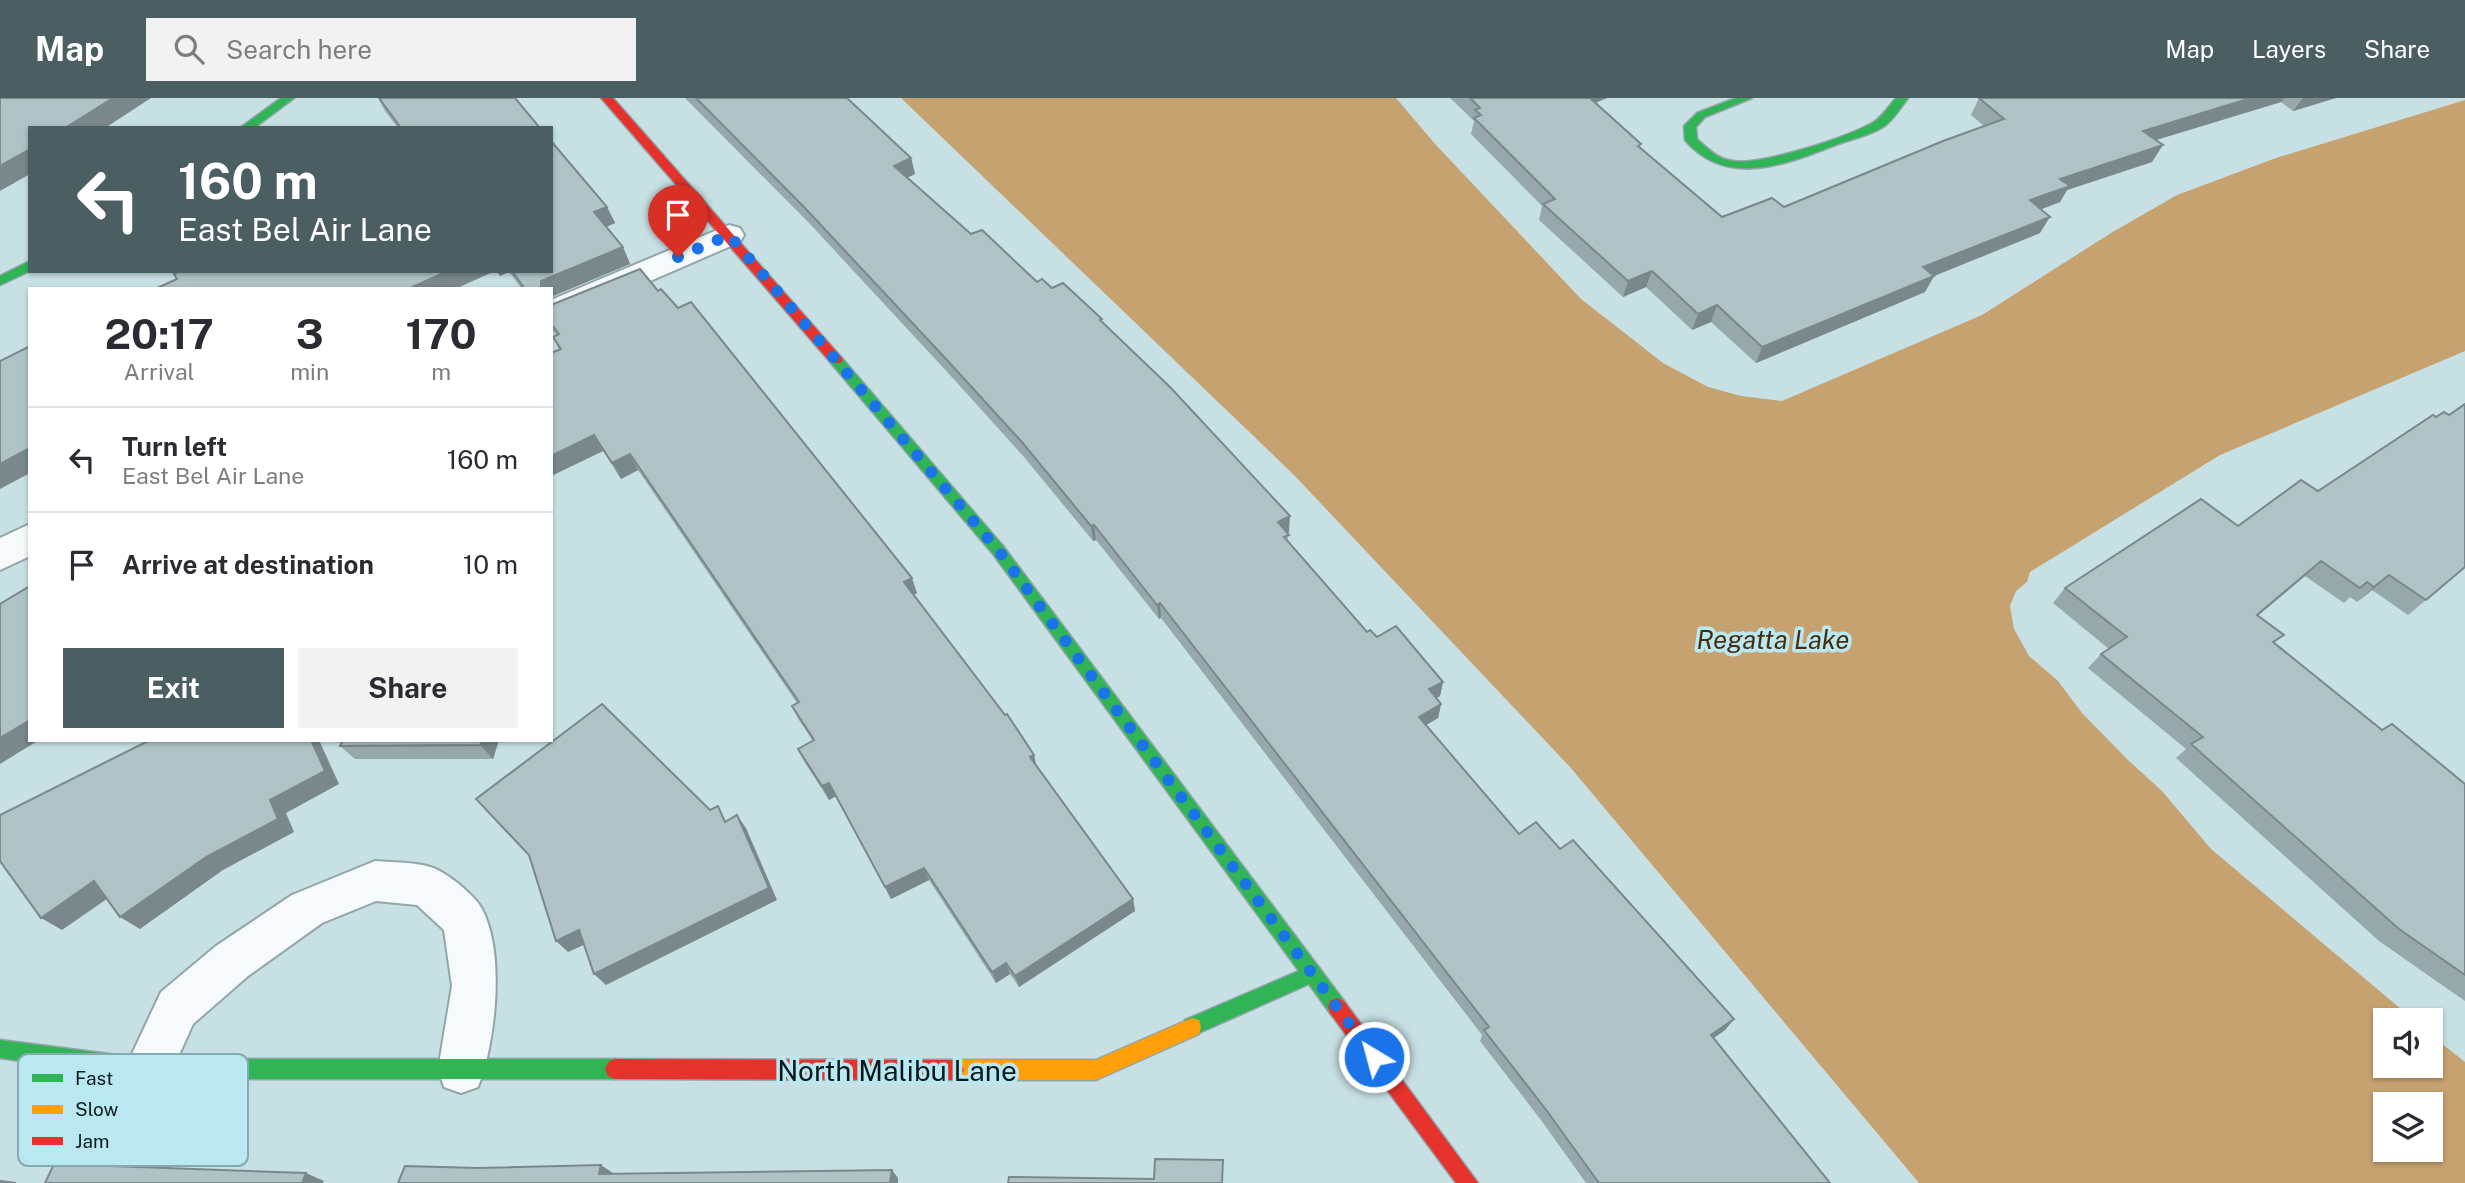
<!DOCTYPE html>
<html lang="en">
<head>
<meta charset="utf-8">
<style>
	body { margin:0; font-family:"Public Sans",sans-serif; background:#f2f2f3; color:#2b2b33; height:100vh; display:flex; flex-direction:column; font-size:26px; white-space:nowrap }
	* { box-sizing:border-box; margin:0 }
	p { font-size:23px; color:#7c7c81 }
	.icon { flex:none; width:38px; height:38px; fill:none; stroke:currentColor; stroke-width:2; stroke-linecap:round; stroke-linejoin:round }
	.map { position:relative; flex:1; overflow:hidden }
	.drawer { position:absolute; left:28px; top:189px; width:525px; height:455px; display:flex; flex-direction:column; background:#fff; border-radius:0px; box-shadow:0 2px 5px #0004 }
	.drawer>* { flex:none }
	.hud { position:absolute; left:28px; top:28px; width:525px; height:147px; border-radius:0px; box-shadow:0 2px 5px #0004; background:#4b5f63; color:#fff; overflow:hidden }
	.fabs { position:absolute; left:2373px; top:910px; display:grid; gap:14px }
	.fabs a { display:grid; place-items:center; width:70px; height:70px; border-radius:0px; background:#fff; box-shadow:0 2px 5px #0004; font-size:35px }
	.pin { position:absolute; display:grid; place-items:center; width:60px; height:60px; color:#fff; margin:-72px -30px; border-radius:50% 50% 50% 0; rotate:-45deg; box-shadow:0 0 7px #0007 }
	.pin .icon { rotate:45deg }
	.me { position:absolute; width:77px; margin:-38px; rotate:323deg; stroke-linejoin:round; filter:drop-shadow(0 0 5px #0008) }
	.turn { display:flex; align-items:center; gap:24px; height:147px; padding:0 35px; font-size:32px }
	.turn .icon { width:91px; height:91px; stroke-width:2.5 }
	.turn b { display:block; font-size:49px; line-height:60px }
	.eta { display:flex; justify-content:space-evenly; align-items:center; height:119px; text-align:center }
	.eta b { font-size:42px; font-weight:700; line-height:49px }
	.cta { display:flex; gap:14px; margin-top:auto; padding:14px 35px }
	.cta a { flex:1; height:80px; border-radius:0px; background:#4b5f63; color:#fff; font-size:28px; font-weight:700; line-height:80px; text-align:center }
	.cta a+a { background:#f2f2f3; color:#2b2b33 }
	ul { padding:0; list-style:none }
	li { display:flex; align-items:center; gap:21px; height:105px; padding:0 35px; border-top:2px solid #e1e1e2 }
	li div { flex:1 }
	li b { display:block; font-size:26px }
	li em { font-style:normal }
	header { display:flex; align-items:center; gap:42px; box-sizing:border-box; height:98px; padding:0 35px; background:#4b5f63; color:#fff }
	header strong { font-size:33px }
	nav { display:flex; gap:38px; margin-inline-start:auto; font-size:24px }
	.search { width:490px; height:63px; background:#f2f2f3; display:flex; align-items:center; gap:18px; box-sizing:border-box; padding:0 24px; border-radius:0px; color:#7c7c81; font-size:26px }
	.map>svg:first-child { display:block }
</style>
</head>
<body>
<header>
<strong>Map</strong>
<div class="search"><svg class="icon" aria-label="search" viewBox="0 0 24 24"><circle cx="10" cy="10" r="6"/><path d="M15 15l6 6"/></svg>Search here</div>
<nav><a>Map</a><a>Layers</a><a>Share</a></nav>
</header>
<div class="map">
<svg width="2465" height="1085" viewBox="0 0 2465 1085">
	<rect width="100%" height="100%" fill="#c7e0e4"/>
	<path fill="#c6a270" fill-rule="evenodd" d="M901 0H1396L1436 47 1581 201 1663 265 1708 289 1741 298 1782 303 1982 217 2111 135 2177 97 2276 60 2465 2V253L2220 357 2030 474 2027 484 2016 493 2010 508 2014 531 2029 558 2058 583 2082 615 2128 662 2162 693 2211 751 2414 922H2385V968H2431V937L2465 964V1085H1919L1570 669 1293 376ZM2385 1006H2431V1052H2385Z"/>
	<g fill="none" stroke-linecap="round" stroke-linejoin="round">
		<defs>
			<g id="street">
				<path d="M729 127 740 130 744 137 740 144 551 226V202Z"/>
				<path d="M30 426V458L0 472V440Z"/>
				<path d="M375 763C396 765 425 763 443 775 455 782 476 799 482 811 505 854 496 944 478 989L461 995 444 989 438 972 452 888 444 832 417 807 376 803 322 825 248 878 193 926 165 988 148 994 131 988 125 971 161 894 216 848 292 797Z"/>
			</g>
			<g id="fast">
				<path d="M281 0H294L254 30H240Z"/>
				<path d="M1736 0H1752L1705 19 1696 29 1697 41C1708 51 1717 61 1733 63 1760 68 1849 39 1874 24 1882 19 1890 7 1896 0H1908C1901 9 1893 23 1883 29 1871 37 1852 41 1838 46 1787 66 1727 91 1685 42L1684 28 1697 15Z"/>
				<path d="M30 163V173L0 187V178Z"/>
				<path d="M836 257 841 259 1003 448 1344 903 1346 909 1344 915 1337 918 1330 915 1309 886 1192 938 1185 936 1183 929 1185 922 1299 873 993 456 831 265 829 262 831 259Z"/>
				<path d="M0 942 148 961H615L622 964 625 971 622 978 615 981H148L0 960Z"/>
			</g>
			<path id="slow" d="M1192 920 1199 922 1201 929 1199 936 1096 982H954L947 979 944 972 947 965 954 962H1096Z"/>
			<g id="jam">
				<path d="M601 0H613L841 259 843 262 841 265H831Z"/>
				<path d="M1337 900 1344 903 1478 1085H1456L1330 915 1328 909 1330 903Z"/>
				<path d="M615 961 954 962 961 965 964 972 961 979 954 982 615 981 608 978 605 971 608 964Z"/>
			</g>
		</defs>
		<use href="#street" stroke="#92a5a9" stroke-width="4"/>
		<use href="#fast" stroke="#92a5a9" stroke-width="3"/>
		<use href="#slow" stroke="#92a5a9" stroke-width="3"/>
		<use href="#jam" stroke="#92a5a9" stroke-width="3"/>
		<use href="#street" fill="#f7fafb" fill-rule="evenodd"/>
		<use href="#fast" fill="#30b455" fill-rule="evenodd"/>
		<use href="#slow" fill="#ff9f0a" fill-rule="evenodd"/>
		<use href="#jam" fill="#e5322d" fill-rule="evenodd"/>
	</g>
	<g fill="#96a8aa">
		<path d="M378 0H515L540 30H398L385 13Z"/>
		<path d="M685 0H847L911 60 915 76 907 80 971 136 1037 184 1052 190 1102 221V224L1289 434 1287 435 1288 444 1367 534 1377 539 1443 584 1440 598 1436 600 1441 606 1438 620 1426 627 1519 736 1560 751 1734 921 1725 932 1713 940 1830 1085H1586L1541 1022 1480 943 1482 937 1161 520 1159 521 1096 442 1093 443 1024 359 950 277 810 126Z"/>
		<path d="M1450 0H1607L1595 5 1640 50 1722 119 1784 109 1984 28 1971 17 1979 0H2336L2293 13 2281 4 2156 42 2152 64 2067 92 2060 104 2041 111 2040 135 1934 178 1925 194 1756 265 1711 224 1692 232 1646 189 1623 199 1539 122 1542 108 1471 36 1474 23Z"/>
		<path d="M607 109 615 125 606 129 623 149 630 166 551 191H522L509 174 500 178 496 173H551Z"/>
		<path d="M658 193 917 495 914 497 1034 657 1036 668 1133 801 1135 813 1019 889 1010 876 996 885 929 782 891 801 836 698 829 702 805 665 798 651 813 643 799 622 792 608 797 605 638 372 621 381 603 353 551 378 559 252 553 239 557 238 551 230V207Z"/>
		<path d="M2449 317 2465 469 2408 517 2372 492 2357 504 2350 499 2344 505 2305 478 2258 517 2284 537 2274 545 2382 632 2465 686V903L2379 843 2176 660 2186 651 2088 570 2101 556 2109 551 2053 505 2065 490 2238 428 2318 393 2436 319Z"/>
		<path d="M343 642H499L493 661H355L340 648Z"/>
	</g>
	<g fill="#7a888b">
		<path d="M113 0H151L105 30H65Z"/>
		<path d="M1583 0H1607L1580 11Z"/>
		<path d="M2251 0H2284L2281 4 2133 49 2143 33Z"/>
		<path d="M2303 0H2336L2293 13Z"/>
		<path d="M2163 47 2152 64 2067 92 2060 104 2021 119 2030 102 2060 81Z"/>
		<path d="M30 51V76L0 93V68Z"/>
		<path d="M911 60 915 76 898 84 894 68Z"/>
		<path d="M607 109 615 125 602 131 594 114Z"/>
		<path d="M2050 119 2040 135 1934 178 1925 194 1756 265 1762 249 1923 169Z"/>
		<path d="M623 149 630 166 551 199V191H541V183Z"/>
		<path d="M448 173H495L455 191H408Z"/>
		<path d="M497 173H509V174L500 178Z"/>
		<path d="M1652 173 1646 189 1623 199 1628 183Z"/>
		<path d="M1717 207 1711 224 1692 232 1698 216Z"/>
		<path d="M594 337 603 353 551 378V358Z"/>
		<path d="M30 350V375L0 391V366Z"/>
		<path d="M630 356 638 372 621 381 612 365Z"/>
		<path d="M1290 418 1289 434 1277 440 1278 424Z"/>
		<path d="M1094 427 1096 442 1093 443 1091 428Z"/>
		<path d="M2321 463 2305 478 2242 531 2257 517Z"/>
		<path d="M2389 477 2372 492 2357 504 2374 489Z"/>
		<path d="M912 480 917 495 909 499 904 484Z"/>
		<path d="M1160 505 1161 520 1159 521 1157 507Z"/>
		<path d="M1443 584 1440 598 1426 606 1429 591Z"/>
		<path d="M1441 606 1438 620 1416 633 1419 619Z"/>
		<path d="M30 622V642H39L0 666V640Z"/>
		<path d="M311 642H319L339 686 286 715 294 734 223 772 140 831 120 819 206 759 270 702Z"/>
		<path d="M482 642H499L493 661 480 647Z"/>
		<path d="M1034 657 1037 670 1030 659Z"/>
		<path d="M829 685 836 698 829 702 822 688Z"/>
		<path d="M737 717 746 730 777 802 606 887 594 876Z"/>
		<path d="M924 770 929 782 891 801 885 789Z"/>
		<path d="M94 783 114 796 62 832 41 820Z"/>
		<path d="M1133 801 1135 813 1019 889 1015 878Z"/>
		<path d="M579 832 590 844 568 854 556 843Z"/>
		<path d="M1006 865 1010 876 996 885 992 874Z"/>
		<path d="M1734 921 1725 932 1703 948 1711 937Z"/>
		<path d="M601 1067 613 1075 599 1076Z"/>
		<path d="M892 1072 898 1080V1085H890Z"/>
		<path d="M306 1075 324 1083 323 1085H302Z"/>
	</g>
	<g fill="#afc3c6" stroke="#7a888b" stroke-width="2">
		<path d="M0 0H113L65 30H30V51L0 68Z"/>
		<path d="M379 0H515L540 30H401Z"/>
		<path d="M696 0H847L911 60 894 68 971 136 982 132 1037 184 1042 181 1052 190 1063 185 1102 221 1100 222 1170 289 1290 418 1278 424 1289 437 1284 439 1367 534 1370 532 1377 539 1396 528 1443 584 1429 591 1441 606 1419 619 1519 736 1536 724 1560 751 1573 742 1734 921 1711 937 1830 1085H1599L1547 1013 1484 932 1489 929 1160 505 1157 507 1094 427 1091 428 1021 343 946 261 805 110Z"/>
		<path d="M1470 0H1590L1641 46 1638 48 1722 119 1772 100 1784 109 1943 43 2004 21 1979 0H2251L2143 33 2163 47 2060 81 2070 88 2030 102 2050 119 1923 169 1934 178 1762 249 1717 207 1698 216 1652 173 1628 183 1543 106 1555 101 1474 20 1481 17 1475 12 1480 10Z"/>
		<path d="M551 43 607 109 594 114 623 149 541 183V191H525L512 173H551Z"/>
		<path d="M640 171 658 193 661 191 678 210 691 204 912 480 904 484 1005 617 1007 616 1034 657 1030 659 1133 801 1015 878 1006 865 992 874 924 770 885 789 829 685 822 688 798 651 814 642 792 608 799 604 630 356 612 365 594 337 551 358V255L561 251 553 239 559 236 551 226V207Z"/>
		<path d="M180 173H448L408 191H155L177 181 174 176Z"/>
		<path d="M30 248V350L0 366V263Z"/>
		<path d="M2465 306V469L2426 502 2389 477 2374 489 2367 484 2360 490 2321 463 2257 517 2284 537 2273 544 2382 632 2392 626 2465 686V877L2399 831 2191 646 2203 639 2101 556 2127 539 2065 490 2201 401 2238 428 2301 382 2318 393 2433 317 2436 319 2444 314 2449 317Z"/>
		<path d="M30 488V622L0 640V506Z"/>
		<path d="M602 606 710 712 718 708 725 724 737 717 769 790 594 876 579 832 556 843 529 757 476 701Z"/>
		<path d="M150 642H311L325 673 270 702 278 721 206 759 120 819 94 783 41 820 0 763V717Z"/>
		<path d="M343 642H482L480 647 340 648Z"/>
		<path d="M1155 1061 1223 1062 1222 1085H1008L1009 1079 1154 1081Z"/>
		<path d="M54 1066 306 1075 302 1085H45Z"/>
		<path d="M601 1067 599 1076 892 1072 890 1085H398L405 1068 478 1070Z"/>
		<path d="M0 1083 16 1085H0Z"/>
	</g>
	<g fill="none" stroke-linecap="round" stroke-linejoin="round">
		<path stroke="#1a73e8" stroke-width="12" stroke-dasharray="0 21.6" d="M678 159 729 137 998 452 1374 959"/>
	</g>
	<g text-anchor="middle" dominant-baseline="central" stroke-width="7" stroke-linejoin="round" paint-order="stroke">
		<g font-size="26" font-style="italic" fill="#472d0e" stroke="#bae8f1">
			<text x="1773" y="541">Regatta Lake</text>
		</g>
		<g font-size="28" fill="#081a1d" stroke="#bae8f1">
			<text x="897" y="972">North Malibu Lane</text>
		</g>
	</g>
	<rect x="18" y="956" width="230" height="112" rx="10" fill="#bae8f1" stroke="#85aab1" stroke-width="2"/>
	<rect x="32" y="976" width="31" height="8" fill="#30b455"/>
	<rect x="32" y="1007" width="31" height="9" fill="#ff9f0a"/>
	<rect x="32" y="1039" width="31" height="8" fill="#e5322d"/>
	<g font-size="19" fill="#081a1d">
		<text x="75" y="987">Fast</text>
		<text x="75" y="1018">Slow</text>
		<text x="75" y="1050">Jam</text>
	</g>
</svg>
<div class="fabs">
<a><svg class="icon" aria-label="sound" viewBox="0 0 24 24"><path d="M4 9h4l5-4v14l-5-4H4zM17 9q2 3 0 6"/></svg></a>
<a><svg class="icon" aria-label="layers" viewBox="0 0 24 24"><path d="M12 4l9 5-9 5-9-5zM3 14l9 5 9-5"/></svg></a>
</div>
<div class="pin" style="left:678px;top:159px;background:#d93025"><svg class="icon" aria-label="arrive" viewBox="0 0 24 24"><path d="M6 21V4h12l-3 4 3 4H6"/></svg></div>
<svg class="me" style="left:1374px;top:959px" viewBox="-20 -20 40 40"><circle r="17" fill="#1a73e8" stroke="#fff" stroke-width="3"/><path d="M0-11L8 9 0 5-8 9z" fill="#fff"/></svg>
<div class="hud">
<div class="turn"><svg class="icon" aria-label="left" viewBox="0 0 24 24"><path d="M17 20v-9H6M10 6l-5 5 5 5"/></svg><div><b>160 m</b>East Bel Air Lane</div></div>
</div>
<section class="drawer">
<div class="eta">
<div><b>20:17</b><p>Arrival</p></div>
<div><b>3</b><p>min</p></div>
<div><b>170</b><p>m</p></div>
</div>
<ul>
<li><svg class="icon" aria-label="left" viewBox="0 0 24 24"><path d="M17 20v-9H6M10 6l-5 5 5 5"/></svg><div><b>Turn left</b><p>East Bel Air Lane</p></div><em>160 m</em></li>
<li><svg class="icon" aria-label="arrive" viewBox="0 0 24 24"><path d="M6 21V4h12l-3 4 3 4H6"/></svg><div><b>Arrive at destination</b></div><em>10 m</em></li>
</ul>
<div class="cta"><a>Exit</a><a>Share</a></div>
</section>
</div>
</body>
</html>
